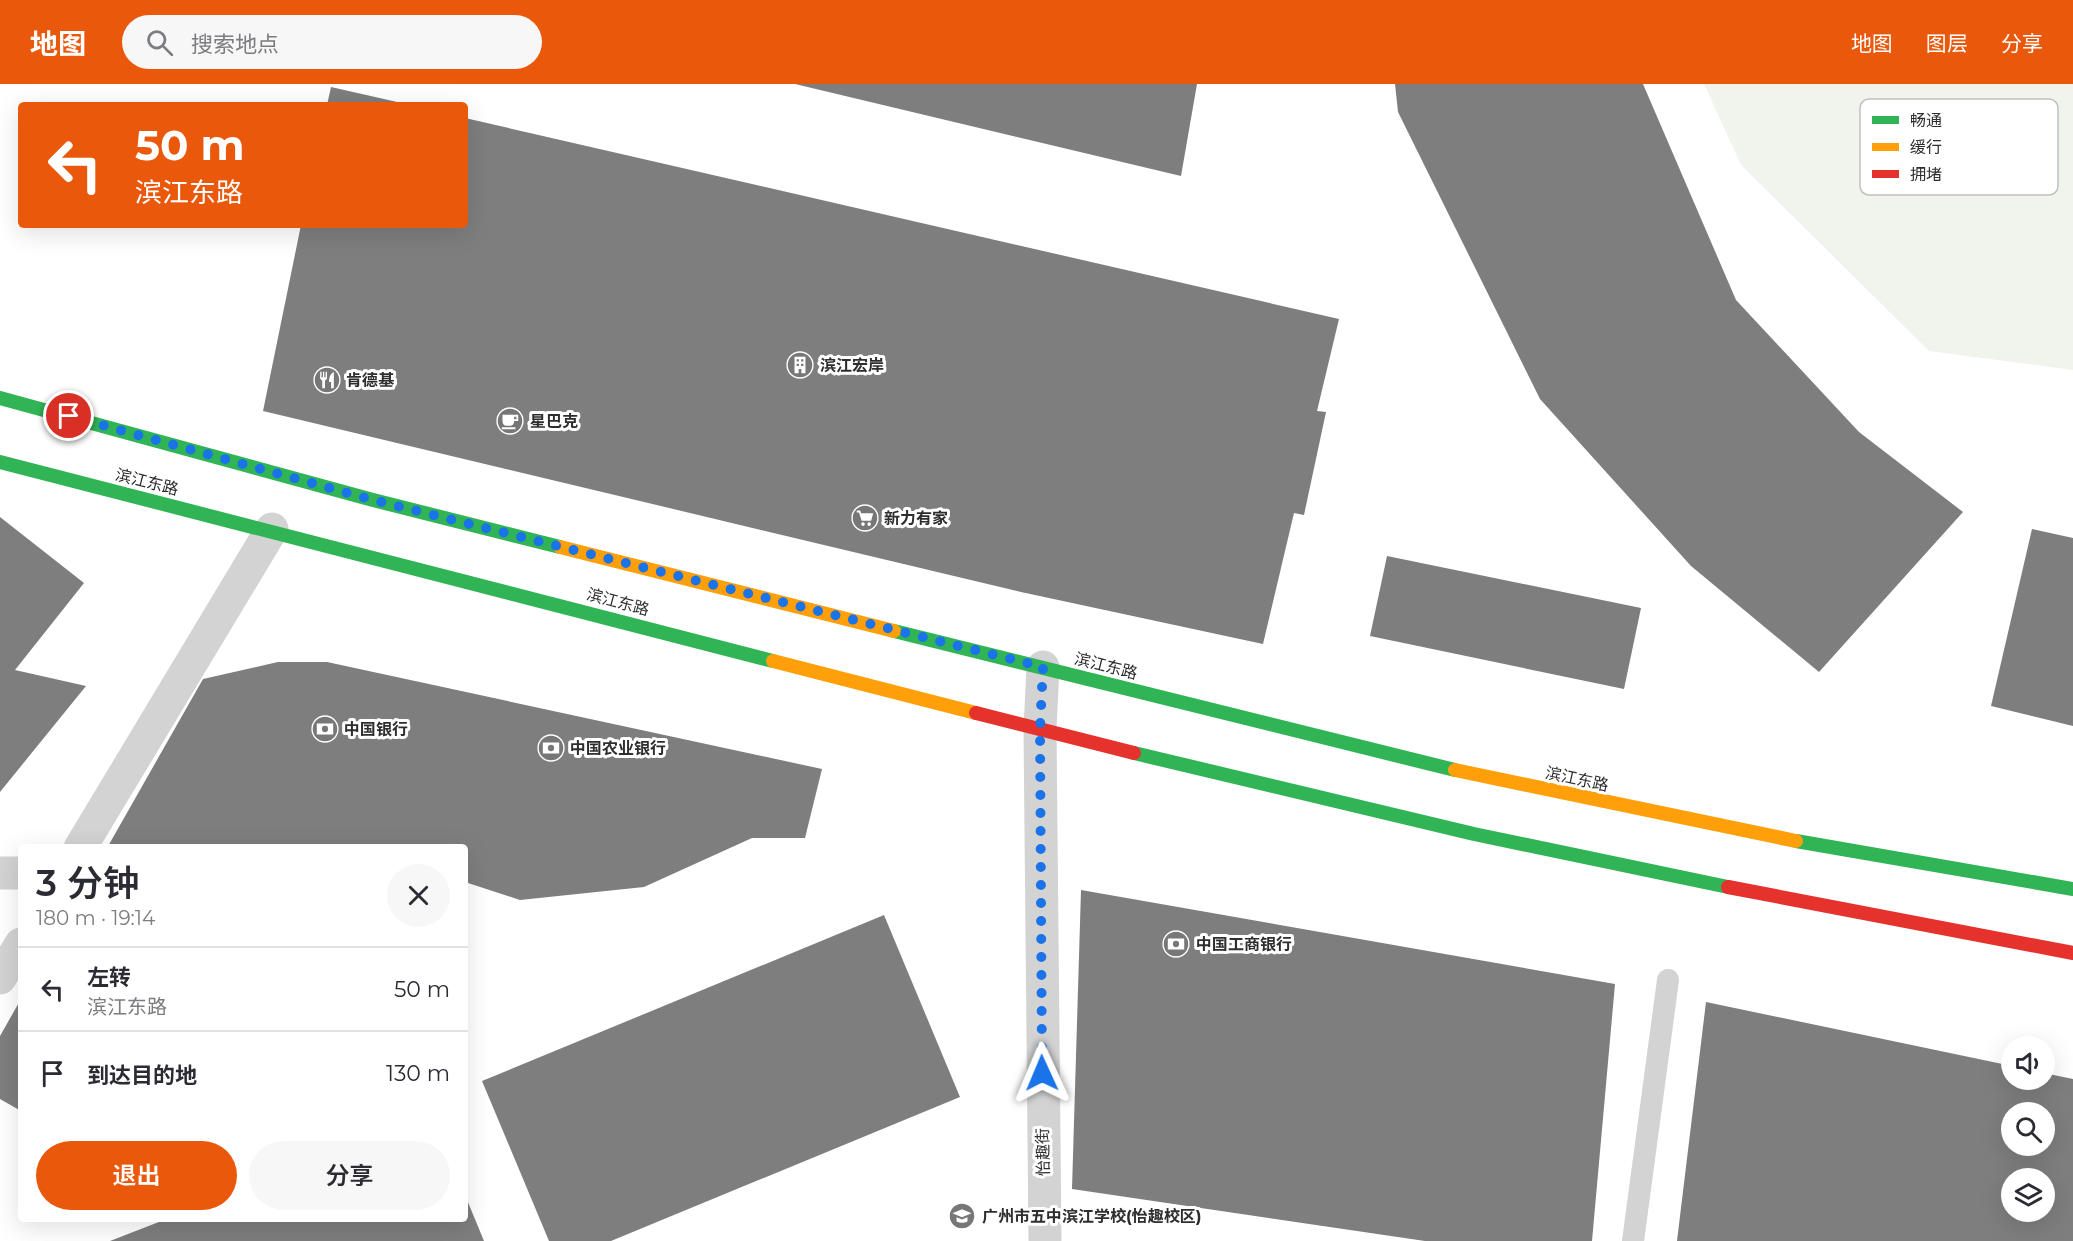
<!DOCTYPE html>
<html lang="zh">
<head>
<meta charset="utf-8">
<style>
	body { margin:0; font-family:Montserrat,"Noto Sans SC",sans-serif; background:#f7f7f7; color:#2b2b33; height:100vh; display:flex; flex-direction:column; font-size:22px; white-space:nowrap }
	* { box-sizing:border-box; margin:0 }
	p { font-size:20px; color:#7c7c81 }
	.icon { flex:none; width:33px; height:33px; fill:none; stroke:currentColor; stroke-width:2; stroke-linecap:round; stroke-linejoin:round }
	.map { position:relative; flex:1; overflow:hidden }
	.drawer { position:absolute; left:18px; top:760px; width:450px; height:378px; display:flex; flex-direction:column; background:#fff; border-radius:6px; box-shadow:0 6px 24px #0002 }
	.drawer>* { flex:none }
	.top-card { position:absolute; left:18px; top:18px; width:450px; height:126px; border-radius:6px; box-shadow:0 6px 24px #0002; background:#ea580c; color:#fff; overflow:hidden }
	.controls { position:absolute; left:2001px; top:952px; display:grid; gap:12px }
	.controls a { display:grid; place-items:center; width:54px; height:54px; border-radius:50%; background:#fff; box-shadow:0 6px 24px #0002; font-size:30px }
	.pin { position:absolute; display:grid; place-items:center; width:51px; height:51px; color:#fff; margin:-26px; border:3px solid #fff; border-radius:50%; box-shadow:0 2px 6px #0007 }
	.me { position:absolute; width:66px; margin:-33px; rotate:359deg; stroke-linejoin:round; filter:drop-shadow(0 0 4px #0008) }
	.turn { display:flex; align-items:center; gap:21px; height:126px; padding:0 18px; font-size:27px }
	.turn .icon { width:78px; height:78px; stroke-width:2.5 }
	.turn b { display:block; font-size:42px; line-height:51px }
	.round { display:grid; place-items:center; flex:none; width:63px; height:63px; border-radius:32px; background:#f7f7f7 }
	.headline { display:flex; align-items:center; justify-content:space-between; height:102px; padding:0 18px }
	h1 { font-size:36px; font-weight:600; line-height:45px }
	.primary-button { display:flex; gap:12px; margin-top:auto; padding:12px 18px }
	.primary-button a { flex:1; height:69px; border-radius:36px; background:#ea580c; color:#fff; font-size:24px; font-weight:600; line-height:69px; text-align:center }
	.primary-button a+a { background:#f7f7f7; color:#2b2b33 }
	ul { padding:0; list-style:none }
	li { display:flex; align-items:center; gap:18px; height:84px; padding:0 18px; border-top:2px solid #e1e1e2 }
	li div { flex:1 }
	li b { display:block; font-size:22px }
	li em { font-style:normal }
	header { display:flex; align-items:center; gap:36px; box-sizing:border-box; height:84px; padding:0 30px; background:#ea580c; color:#fff }
	header strong { font-size:28px }
	nav { display:flex; gap:33px; margin-inline-start:auto; font-size:21px }
	.search { width:420px; height:54px; background:#f7f7f7; display:flex; align-items:center; gap:15px; box-sizing:border-box; padding:0 21px; border-radius:33px; color:#7c7c81; font-size:22px }
	.map>svg:first-child { display:block }
</style>
</head>
<body>
<header>
<strong>地图</strong>
<div class="search"><svg class="icon" aria-label="search" viewBox="0 0 24 24"><circle cx="10" cy="10" r="6"/><path d="M15 15l6 6"/></svg>搜索地点</div>
<nav><a>地图</a><a>图层</a><a>分享</a></nav>
</header>
<div class="map">
<svg width="2073" height="1157" viewBox="0 0 2073 1157">
	<rect width="100%" height="100%" fill="#fff"/>
	<path fill="#f0f4ec" d="M1704 0H2073V286L1929 267 1741 81Z"/>
	<g fill="#7e7e7e" fill-rule="evenodd">
		<path d="M795 0H1197L1181 92Z"/>
		<path d="M1395 0H1643L1736 216 1859 348 1963 428 1819 588 1691 482 1540 315 1398 28Z"/>
		<path d="M331 3 406 20V21H327Z"/>
		<path d="M465 34 1339 235 1317 327 1326 328 1304 431 1294 429 1263 560 1021 508 263 327 301 141H465Z"/>
		<path d="M0 433 84 499 15 586 86 602 0 708Z"/>
		<path d="M2032 445 2073 454V642L1991 622Z"/>
		<path d="M1387 472 1641 524 1624 605 1370 552Z"/>
		<path d="M278 578H327L822 685 805 754H752L644 803 520 816 465 798V764H107L203 595Z"/>
		<path d="M1081 806 1615 900 1592 1157H1425L1072 1105Z"/>
		<path d="M884 831 960 1013 611 1157H549L482 997Z"/>
		<path d="M21 915V1027L0 1015V952Z"/>
		<path d="M1706 918 2012 982V996H2044V989L2073 995V1157H1677ZM2012 1029H2044V1062H2012ZM2012 1095H2044V1128H2012Z"/>
		<path d="M465 1111 484 1157H110L164 1136H465Z"/>
	</g>
	<g fill="none" stroke-linecap="round" stroke-linejoin="round">
		<path stroke="#d3d3d3" stroke-width="22" d="M1633 1157 1668 896"/>
		<g stroke="#d3d3d3" stroke-width="33">
			<path d="M1043 583 1040 645 1045 1157"/>
			<path d="M80 764 272 445"/>
			<path d="M0 789H21"/>
			<path d="M0 894 21 860"/>
		</g>
		<g stroke="#30b455" stroke-width="14">
			<path d="M0 314 373 416 560 463"/>
			<path d="M0 378 773 577"/>
			<path d="M894 547 1455 686"/>
			<path d="M1134 669 1474 750 1728 803"/>
			<path d="M1796 757 2073 805"/>
		</g>
		<g stroke="#ff9f0a" stroke-width="14">
			<path d="M560 463 894 547"/>
			<path d="M773 577 976 629"/>
			<path d="M1455 686 1796 757"/>
		</g>
		<g stroke="#e5322d" stroke-width="14">
			<path d="M976 629 1134 669"/>
			<path d="M1728 803 2073 869"/>
		</g>
	</g>
	<g fill="none" stroke-linecap="round" stroke-linejoin="round">
		<path stroke="#1a73e8" stroke-width="10" stroke-dasharray="0 18" d="M69 332 373 416 1043 583 1040 645 1042 989"/>
	</g>
	<defs>
		<symbol id="building-disc" viewBox="-11 -11 22 22"><circle r="9.5" fill="#777" stroke="#fff"/><path d="M-4-6H4V6H1V3H-1V6H-4ZM-2.5-4.3h1.7v1.8h-1.7ZM.8-4.3h1.7v1.8H.8ZM-2.5-1h1.7V.8h-1.7ZM.8-1h1.7V.8H.8Z" fill="#fff"/></symbol>
		<symbol id="restaurant-disc" viewBox="-11 -11 22 22"><circle r="9.5" fill="#777" stroke="#fff"/><path d="M-5-6h1v4h1v-4h1v4h1v-4h1v5L-1.5 .5V6h-2V.5L-5-1ZM5-6V6H3V1.5H1.5Q1.5-4 5-6Z" fill="#fff"/></symbol>
		<symbol id="cafe-disc" viewBox="-11 -11 22 22"><circle r="9.5" fill="#777" stroke="#fff"/><path d="M-5.5-4.5H6V0H3Q3 3.5 0 3.5H-2.5Q-5.5 3.5-5.5 0ZM3-3.2v2h1.7v-2ZM-6 4.5H4V6H-6Z" fill="#fff"/></symbol>
		<symbol id="supermarket-disc" viewBox="-11 -11 22 22"><circle r="9.5" fill="#777" stroke="#fff"/><path d="M-6-5.5h2.5l.6 2H6L4.5 2H-2.5L-4.4-4H-6ZM-1.5 3.2a1.3 1.3 0 1 0 .1 0ZM3 3.2a1.3 1.3 0 1 0 .1 0Z" fill="#fff"/></symbol>
		<symbol id="bank-disc" viewBox="-11 -11 22 22"><circle r="9.5" fill="#777" stroke="#fff"/><path d="M-6-4H6V4H-6ZM0-2.3a2.3 2.3 0 1 0 0 4.6a2.3 2.3 0 1 0 0-4.6Z" fill="#fff"/></symbol>
		<symbol id="school-disc" viewBox="-11 -11 22 22"><circle r="9.5" fill="#777" stroke="#fff"/><path d="M0-5L7-2L0 1L-7-2ZM-4 1L0 2.5L4 1V4Q0 6-4 4Z" fill="#fff"/></symbol>
	</defs>
	<g fill-rule="evenodd">
		<use href="#building-disc" x="785" y="266" width="30" height="30"/>
		<use href="#restaurant-disc" x="312" y="281" width="30" height="30"/>
		<use href="#cafe-disc" x="495" y="322" width="30" height="30"/>
		<use href="#supermarket-disc" x="850" y="419" width="30" height="30"/>
		<use href="#bank-disc" x="310" y="630" width="30" height="30"/>
		<use href="#bank-disc" x="536" y="649" width="30" height="30"/>
		<use href="#bank-disc" x="1161" y="845" width="30" height="30"/>
		<use href="#school-disc" x="947" y="1117" width="30" height="30"/>
	</g>
	<g text-anchor="middle" dominant-baseline="central" stroke-width="6" stroke-linejoin="round" paint-order="stroke">
		<g font-size="16" font-weight="bold" fill="#2e2e2e" stroke="#fff" text-anchor="start">
			<text x="820" y="281">滨江宏岸</text>
			<text x="346" y="296">肯德基</text>
			<text x="530" y="337">星巴克</text>
			<text x="884" y="434">新力有家</text>
			<text x="344" y="645">中国银行</text>
			<text x="570" y="664">中国农业银行</text>
			<text x="1196" y="860">中国工商银行</text>
			<text x="982" y="1132">广州市五中滨江学校(怡趣校区)</text>
		</g>
		<g font-size="16" fill="#2e2e2e" stroke="#fff">
			<text transform="translate(147 398) rotate(14)">滨江东路</text>
			<text transform="translate(618 518) rotate(15)">滨江东路</text>
			<text transform="translate(1106 582) rotate(14)">滨江东路</text>
			<text transform="translate(1577 695) rotate(12)">滨江东路</text>
			<text transform="translate(1043 1068) rotate(-91)">怡趣街</text>
		</g>
	</g>
	<rect x="1860" y="15" width="198" height="96" rx="9" fill="#fff" stroke="#c0c0c0" stroke-width="1.5"/>
	<rect x="1872" y="32" width="27" height="8" fill="#30b455"/>
	<rect x="1872" y="59" width="27" height="8" fill="#ff9f0a"/>
	<rect x="1872" y="86" width="27" height="8" fill="#e5322d"/>
	<g font-size="16" fill="#2e2e2e">
		<text x="1910" y="42">畅通</text>
		<text x="1910" y="69">缓行</text>
		<text x="1910" y="96">拥堵</text>
	</g>
</svg>
<div class="controls">
<a><svg class="icon" aria-label="sound" viewBox="0 0 24 24"><path d="M4 9h4l5-4v14l-5-4H4zM17 9q2 3 0 6"/></svg></a>
<a><svg class="icon" aria-label="search" viewBox="0 0 24 24"><circle cx="10" cy="10" r="6"/><path d="M15 15l6 6"/></svg></a>
<a><svg class="icon" aria-label="layers" viewBox="0 0 24 24"><path d="M12 4l9 5-9 5-9-5zM3 14l9 5 9-5"/></svg></a>
</div>
<div class="pin" style="left:69px;top:332px;background:#d93025"><svg class="icon" aria-label="arrive" viewBox="0 0 24 24"><path d="M6 21V4h12l-3 4 3 4H6"/></svg></div>
<svg class="me" style="left:1042px;top:989px" viewBox="-20 -20 40 40"><path d="M0-17L14 15 0 8-14 15z" fill="#1a73e8" stroke="#fff" stroke-width="4"/></svg>
<div class="top-card">
<div class="turn"><svg class="icon" aria-label="left" viewBox="0 0 24 24"><path d="M17 20v-9H6M10 6l-5 5 5 5"/></svg><div><b>50 m</b>滨江东路</div></div>
</div>
<section class="drawer">
<div class="headline"><div><h1>3 分钟</h1><p>180 m · 19:14</p></div><a class="round"><svg class="icon" aria-label="close" viewBox="0 0 24 24"><path d="M6 6l12 12M18 6L6 18"/></svg></a></div>
<ul>
<li><svg class="icon" aria-label="left" viewBox="0 0 24 24"><path d="M17 20v-9H6M10 6l-5 5 5 5"/></svg><div><b>左转</b><p>滨江东路</p></div><em>50 m</em></li>
<li><svg class="icon" aria-label="arrive" viewBox="0 0 24 24"><path d="M6 21V4h12l-3 4 3 4H6"/></svg><div><b>到达目的地</b></div><em>130 m</em></li>
</ul>
<div class="primary-button"><a>退出</a><a>分享</a></div>
</section>
</div>
</body>
</html>
